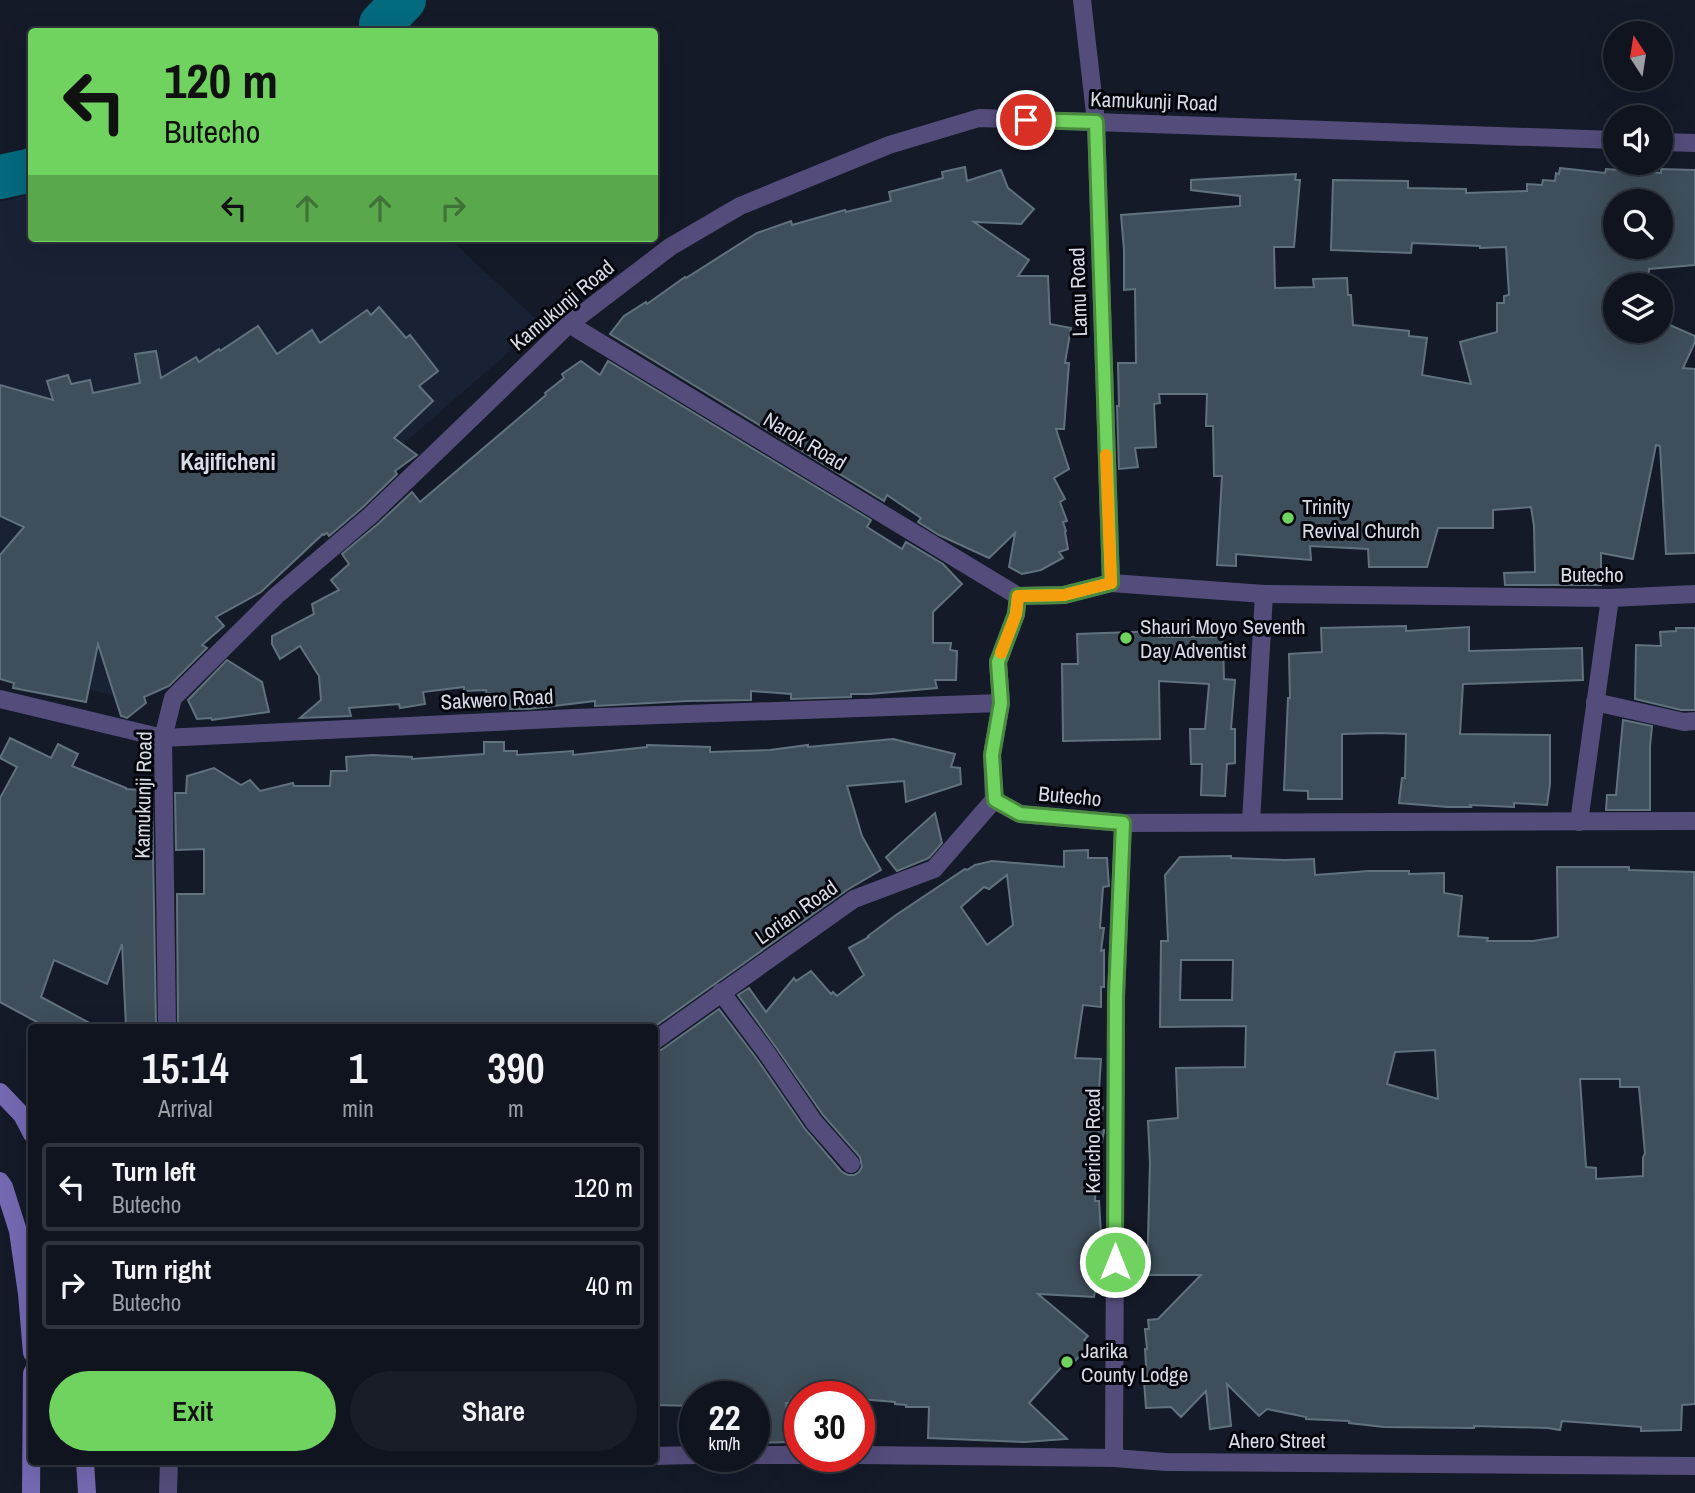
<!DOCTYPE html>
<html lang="en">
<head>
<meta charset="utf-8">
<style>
	body { margin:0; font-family:"Archivo Narrow",sans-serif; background:#181d27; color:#f1f3f6; height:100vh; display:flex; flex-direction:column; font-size:26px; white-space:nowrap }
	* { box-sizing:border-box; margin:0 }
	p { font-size:23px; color:#9b9ea4 }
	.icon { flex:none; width:38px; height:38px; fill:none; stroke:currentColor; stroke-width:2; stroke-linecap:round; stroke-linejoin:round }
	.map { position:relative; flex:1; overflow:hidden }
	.side { position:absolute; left:28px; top:1024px; width:630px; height:441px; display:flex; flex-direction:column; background:#0f141e; border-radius:7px; box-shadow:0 7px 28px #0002,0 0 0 2px #2f333c }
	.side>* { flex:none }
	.top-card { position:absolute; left:28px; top:28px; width:630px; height:214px; border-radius:7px; box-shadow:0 7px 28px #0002,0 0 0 2px #2f333c; background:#70d35f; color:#111; overflow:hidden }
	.needle { width:46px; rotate:348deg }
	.tools { position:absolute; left:1603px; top:21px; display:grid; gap:14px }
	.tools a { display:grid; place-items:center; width:70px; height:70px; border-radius:50%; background:#0f141e; box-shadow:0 7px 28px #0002,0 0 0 2px #2f333c; font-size:35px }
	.speed { position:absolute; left:679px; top:1381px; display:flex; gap:14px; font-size:35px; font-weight:700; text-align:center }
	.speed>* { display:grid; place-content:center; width:91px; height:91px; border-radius:50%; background:#0f141e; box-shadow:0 7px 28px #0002,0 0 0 2px #2f333c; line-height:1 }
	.speed small { font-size:18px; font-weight:400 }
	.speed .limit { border:10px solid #d22; background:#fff; color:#111 }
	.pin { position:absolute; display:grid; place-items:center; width:60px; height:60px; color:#fff; margin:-30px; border:4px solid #fff; border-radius:50%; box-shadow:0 2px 7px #0007 }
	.me { position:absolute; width:77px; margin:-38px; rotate:0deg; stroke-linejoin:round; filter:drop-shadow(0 0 5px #0008) }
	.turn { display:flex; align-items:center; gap:24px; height:147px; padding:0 21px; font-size:32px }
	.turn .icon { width:91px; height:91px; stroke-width:2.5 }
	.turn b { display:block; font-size:49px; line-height:60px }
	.lanes { display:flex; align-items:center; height:66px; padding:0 21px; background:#0003; justify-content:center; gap:35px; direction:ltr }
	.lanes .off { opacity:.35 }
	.eta { display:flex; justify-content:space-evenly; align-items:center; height:119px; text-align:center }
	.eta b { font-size:42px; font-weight:600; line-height:49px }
	.cta { display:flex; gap:14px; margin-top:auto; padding:14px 21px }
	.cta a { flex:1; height:80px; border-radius:42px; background:#70d35f; color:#111; font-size:28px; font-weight:600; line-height:80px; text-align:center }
	.cta a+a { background:#181d27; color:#f1f3f6 }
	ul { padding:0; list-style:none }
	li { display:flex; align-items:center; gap:21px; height:88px; margin:0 14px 10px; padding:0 7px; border:4px solid #2f333c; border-radius:7px }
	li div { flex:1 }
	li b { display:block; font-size:26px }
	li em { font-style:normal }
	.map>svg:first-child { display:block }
</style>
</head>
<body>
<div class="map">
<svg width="1695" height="1493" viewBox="0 0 1695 1493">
	<rect width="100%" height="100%" fill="#141a28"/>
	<path fill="#192235" d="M31 194 32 238H449L541 324 124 687 118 697 0 665V202Z"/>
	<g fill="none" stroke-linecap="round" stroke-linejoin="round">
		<g stroke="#046a7d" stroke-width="44">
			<path d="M381 32V24L404 0"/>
			<path d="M0 177 32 170"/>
		</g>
	</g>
	<g fill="#3e4e5a" stroke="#61727f" stroke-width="2" fill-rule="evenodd">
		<path d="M965 167 967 181 1001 170 1008 188 1034 209 1021 224 974 222 1029 260 1018 276H1048L1050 324 1071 328 1065 363H1069L1064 429H1056L1069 469 1054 478 1065 499 1060 502 1067 521 1063 522 1066 531 1065 532 1068 549 1059 552 1063 558 1041 570 1022 574 1009 567 1015 533 989 558 939 535 918 522 921 518 887 495 884 501 610 334 624 316 646 302 647 304 685 277 686 278 757 233 791 221 792 225 845 210 846 212 891 201 889 192 943 178 942 172Z"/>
		<path d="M1560 168 1605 173 1606 169 1661 173V169L1695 170V265L1649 269 1648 285H1615V331H1661V321L1695 336V342L1683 368 1695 369V553L1666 554 1660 446 1656 445 1633 559 1601 553V585H1505L1504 573 1535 572 1534 526 1531 507 1493 510V528H1438L1427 567H1369L1368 549 1310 546 1311 560 1236 554V566L1217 565 1222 476H1214L1213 426H1206L1207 394H1159L1160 403 1154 404 1156 447 1135 448 1138 467 1119 469 1117 406H1119L1118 363H1136L1135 289 1124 290V250L1121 215 1240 206V196L1191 190V180L1296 174 1295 180H1300L1294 247H1274L1275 288 1314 287 1313 279 1347 278 1348 295H1351L1353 325 1409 331V336L1427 338 1422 375 1471 384 1460 342 1497 332V303H1504V296L1509 295 1506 247 1480 248V246L1412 243 1411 253 1331 250 1333 180 1408 181V188L1466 189V193L1527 191V184L1542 185 1543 180 1555 181 1556 173 1559 174ZM1615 201H1661V247H1615Z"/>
		<path d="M379 307 406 338 410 335 438 371 419 386 433 401 394 438 417 455 395 471 397 474 363 507 329 536 327 533 324 535 323 534 261 592 216 617 224 626 202 645 207 648 169 686 144 697 146 703 127 718 121 716 98 644 86 702 13 688 14 683 0 679V555L24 527 0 516V385L53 400 47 381 68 375 71 384 90 380 93 393 140 383 135 354 156 351 161 378 196 357 199 362 219 349 220 351 258 326 277 354 312 330 320 343 367 310 371 315Z"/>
		<path d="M581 361 600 375 608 361 871 520 867 527 902 549 906 542 943 564 962 584 933 612V643H951L950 650 957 651 956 680H935L937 688 870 694H851V697L791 699V694L751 691V700L687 701 595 706V701L529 709H510V700L487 701 486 690 464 691V687L423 692 425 704 400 708 399 704 349 708 351 716 300 718 321 700 319 676 300 646 280 659 272 644V636L314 614 312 604 339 590 331 580 349 564 342 554 379 523 412 492 420 502 546 395 545 393 564 378 562 374Z"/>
		<path d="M1406 626V631L1469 627V651L1582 648 1583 680 1463 684 1460 734 1550 735V784L1547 805 1514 803V807L1470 805 1471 807H1448L1399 803 1402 778H1405L1406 734 1380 733 1342 734V799H1308V791L1284 790 1288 698H1290L1289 654 1322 652 1321 628Z"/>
		<path d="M1676 628H1695V710H1681L1635 699 1636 645 1661 646 1660 632 1676 631Z"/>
		<path d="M1159 631V637H1223L1224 679 1235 680 1231 729H1235V763L1227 764 1225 796 1201 795 1202 764H1191L1190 729H1205L1209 684 1159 681 1160 739 1063 741 1062 664H1078L1077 634Z"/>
		<path d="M227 660 262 682 269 712 212 720 211 718 197 719 188 700Z"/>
		<path d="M1623 720 1652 726 1650 746V810H1606L1607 795H1616Z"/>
		<path d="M10 738 51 758 58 744 78 754 72 766 126 788V789L152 791 156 1027H126L122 944 107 984 54 960 41 997 97 1027H46L0 1002V798L17 767 0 758Z"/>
		<path d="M893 739 955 754 951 767 960 768 961 784 906 802 904 781 847 786 862 836 881 870 847 890 654 1027H178L177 894H204V849L176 850 175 793H186L187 776 214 768 241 785 250 780 260 791 293 783 294 786H330L331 771H347L346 757 372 755 412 757V759L484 754V742H504V751H517V755L573 751V755L647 747V745L710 747V752L770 750 808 745V747Z"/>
		<path d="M935 813 942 843 929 858 897 871 886 857Z"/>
		<path d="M1088 850V858H1107L1109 886 1103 887 1100 928H1104L1101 951 1104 950V987H1101V1007L1083 1005 1075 1058 1101 1059 1098 1106 1103 1107 1099 1129 1104 1130V1132L1097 1164 1095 1201H1099L1102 1252 1094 1297 1038 1294 1088 1336 1084 1340 1090 1345 1070 1366 1066 1362 1029 1403 1067 1439 1025 1442 928 1438 929 1407H906V1405L895 1404V1402L861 1399 862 1396H800V1403H786L791 1442 754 1443V1396H695V1406L654 1405V1052L661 1050 719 1009 757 1059 805 1129 842 1172 848 1175H854L859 1172 862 1167 860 1157 823 1115 775 1046 738 995 749 988 766 1012 794 978 796 981 811 971 831 994 833 992 837 996 864 975 849 948 869 937 868 936 896 915 965 869 967 870 975 865 992 861 1064 867V851ZM1007 875 1013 925 987 945 961 907 984 887 989 889Z"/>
		<path d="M1231 856V858L1285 860 1314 859 1315 875 1369 871H1409V874L1444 873V893L1462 896 1458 936 1488 938 1487 941H1533L1558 937 1557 867H1629V870L1694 872 1695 1404 1682 1405 1681 1430 1641 1431V1427L1562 1421 1560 1430 1548 1428 1474 1426V1428L1384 1427 1349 1423V1421L1306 1419V1417L1267 1409 1259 1416 1227 1384 1231 1426 1210 1429 1206 1391 1181 1417 1171 1407 1146 1408 1144 1381H1147L1145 1349H1147L1145 1329H1149L1148 1320 1158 1319 1201 1275H1147L1150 1163 1148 1121 1178 1118 1176 1068 1245 1067 1246 1026 1160 1027 1161 941H1168L1165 875 1180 857ZM1181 960H1233L1232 1000H1180ZM1435 1050 1438 1099 1387 1084 1395 1052ZM1580 1079H1620V1087H1639L1645 1153 1643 1158V1176L1596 1179V1168L1586 1167Z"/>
	</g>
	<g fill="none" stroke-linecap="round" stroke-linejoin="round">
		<g stroke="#544d7b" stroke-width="18">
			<path d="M1661 142 1695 143"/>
			<path d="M569 324 1018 596"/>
			<path d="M1595 702 1684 722 1695 721"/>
			<path d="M1251 822 1264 594"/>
			<path d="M1579 822 1610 598"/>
			<path d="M721 992 766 1052 814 1122 851 1164"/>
			<path d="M167 1027 163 738 173 698 276 596 371 515 569 324 670 247 740 206 889 145 979 118 1615 140"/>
			<path d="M654 1041 854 899 934 869 994 800"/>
			<path d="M1114 1458 1116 996 1123 823"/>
		</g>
		<g stroke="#544d7b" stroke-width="18">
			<path d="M1082 0 1096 122 1111 583"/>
			<path d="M1695 594 1610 598 1264 594 1111 583 1064 595 1018 596 1016 614 998 662 1001 703 992 755 994 800 1020 814 1123 823 1695 821"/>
			<path d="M0 699 163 738 574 718 1001 703"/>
			<path d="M754 1455H800"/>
			<path d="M859 1455 1114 1458 1166 1462 1695 1466"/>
			<path d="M654 1456 695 1455"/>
			<path d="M168 1493 169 1461"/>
		</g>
		<g stroke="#7569b3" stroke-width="18">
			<path d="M0 1092 22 1115 32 1134"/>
			<path d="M0 1181 4 1187 18 1231 27 1294 32 1353"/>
			<path d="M85 1461 87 1493"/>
			<path d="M31 1493 32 1373"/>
		</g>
	</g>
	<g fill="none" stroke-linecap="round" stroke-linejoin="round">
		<defs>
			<path id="route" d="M1026 120 1096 122 1111 583 1064 595 1018 596 1016 614 998 662 1001 703 992 755 995 800 1020 814 1123 823 1116 996 1115 1262"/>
		</defs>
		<use href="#route" stroke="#49893e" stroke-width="18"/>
		<use href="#route" stroke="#70d35f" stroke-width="12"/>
		<path stroke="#f59e0b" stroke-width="12" d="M1001 653 1016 614 1018 596 1064 595 1111 583 1106 455"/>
	</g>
	<g fill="#70d35f" stroke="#04060b" stroke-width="2.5">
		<circle cx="1288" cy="518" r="7"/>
		<circle cx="1126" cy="638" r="7"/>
		<circle cx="1067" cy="1362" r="7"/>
	</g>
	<g text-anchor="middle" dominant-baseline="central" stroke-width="6" stroke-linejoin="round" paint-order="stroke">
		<g font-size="21" fill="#d6dbe5" stroke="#04060b">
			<text transform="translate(1154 101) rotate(2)">Kamukunji Road</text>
			<text transform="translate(1078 292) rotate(-92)">Lamu Road</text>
			<text transform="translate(562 305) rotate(-40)">Kamukunji Road</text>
			<text transform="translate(805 441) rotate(31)">Narok Road</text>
			<text x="1592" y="574">Butecho</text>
			<text transform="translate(497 699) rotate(-3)">Sakwero Road</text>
			<text transform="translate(143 795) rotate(-89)">Kamukunji Road</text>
			<text transform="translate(1070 796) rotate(5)">Butecho</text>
			<text transform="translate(796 912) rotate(-35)">Lorian Road</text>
			<text transform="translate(1092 1141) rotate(-90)">Kericho Road</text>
			<text x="1277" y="1440">Ahero Street</text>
		</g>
		<g font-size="21" fill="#d6dbe5" stroke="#04060b" text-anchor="start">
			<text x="1302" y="506">Trinity<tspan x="1302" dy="24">Revival Church</tspan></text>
			<text x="1140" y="626">Shauri Moyo Seventh<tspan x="1140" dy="24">Day Adventist</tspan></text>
			<text x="1081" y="1350">Jarika<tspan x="1081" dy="24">County Lodge</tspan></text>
		</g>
		<g font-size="23" font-weight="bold" fill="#d6dbe5" stroke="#04060b">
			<text x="228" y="461">Kajificheni</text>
		</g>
	</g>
</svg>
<div class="tools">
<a><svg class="needle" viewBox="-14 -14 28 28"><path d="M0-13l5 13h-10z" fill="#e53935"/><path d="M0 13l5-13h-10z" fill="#9b9ea4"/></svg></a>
<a><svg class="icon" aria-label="sound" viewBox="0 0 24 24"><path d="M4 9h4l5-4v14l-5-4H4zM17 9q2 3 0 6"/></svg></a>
<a><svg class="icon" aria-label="search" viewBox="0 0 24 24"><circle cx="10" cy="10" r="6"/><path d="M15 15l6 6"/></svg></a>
<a><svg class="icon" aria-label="layers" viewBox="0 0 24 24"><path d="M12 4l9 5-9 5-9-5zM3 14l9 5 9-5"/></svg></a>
</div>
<div class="speed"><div>22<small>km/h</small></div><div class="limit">30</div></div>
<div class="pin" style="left:1026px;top:120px;background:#d93025"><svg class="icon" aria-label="arrive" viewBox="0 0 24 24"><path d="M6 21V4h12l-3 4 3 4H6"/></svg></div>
<svg class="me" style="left:1115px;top:1262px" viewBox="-20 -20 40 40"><circle r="17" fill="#70d35f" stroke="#fff" stroke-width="3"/><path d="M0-11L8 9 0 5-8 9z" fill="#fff"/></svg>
<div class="top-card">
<div class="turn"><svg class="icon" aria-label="left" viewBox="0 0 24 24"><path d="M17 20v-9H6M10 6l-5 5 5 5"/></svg><div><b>120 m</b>Butecho</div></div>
<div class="lanes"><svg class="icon" aria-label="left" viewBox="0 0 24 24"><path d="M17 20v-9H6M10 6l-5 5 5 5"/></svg><svg class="icon off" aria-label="ahead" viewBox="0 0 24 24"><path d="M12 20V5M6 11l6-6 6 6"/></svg><svg class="icon off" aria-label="ahead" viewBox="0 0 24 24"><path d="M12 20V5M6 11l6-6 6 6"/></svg><svg class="icon off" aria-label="right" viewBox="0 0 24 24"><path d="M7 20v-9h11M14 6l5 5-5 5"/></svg></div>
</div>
<section class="side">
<div class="eta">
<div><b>15:14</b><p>Arrival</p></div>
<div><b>1</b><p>min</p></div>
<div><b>390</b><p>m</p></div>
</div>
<ul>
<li><svg class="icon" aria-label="left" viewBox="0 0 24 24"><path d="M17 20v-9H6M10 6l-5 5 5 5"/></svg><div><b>Turn left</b><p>Butecho</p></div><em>120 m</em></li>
<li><svg class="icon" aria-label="right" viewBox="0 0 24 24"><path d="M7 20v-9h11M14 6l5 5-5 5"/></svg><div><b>Turn right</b><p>Butecho</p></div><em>40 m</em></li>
</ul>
<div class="cta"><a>Exit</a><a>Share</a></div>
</section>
</div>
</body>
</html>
